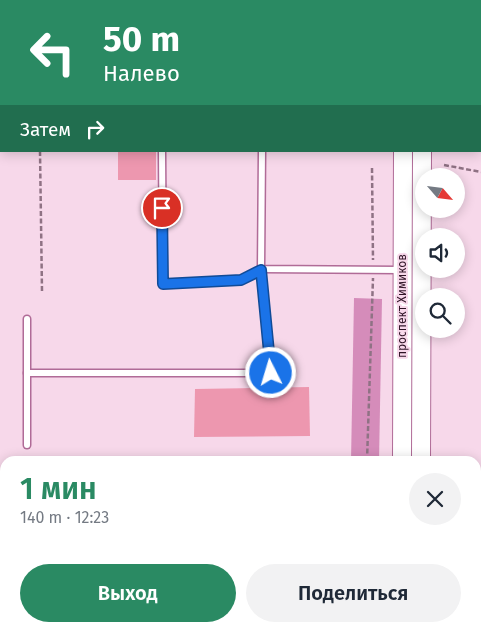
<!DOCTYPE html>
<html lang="ru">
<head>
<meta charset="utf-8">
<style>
	body { margin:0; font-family:"Fira Sans",sans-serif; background:#f2f2f3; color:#1f2937; height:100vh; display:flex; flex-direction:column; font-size:19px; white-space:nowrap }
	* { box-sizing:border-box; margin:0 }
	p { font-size:16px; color:#747a83 }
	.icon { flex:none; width:28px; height:28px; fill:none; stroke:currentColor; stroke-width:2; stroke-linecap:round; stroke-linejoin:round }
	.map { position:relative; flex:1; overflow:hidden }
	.details { position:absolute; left:0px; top:456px; width:481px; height:176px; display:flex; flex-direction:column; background:#fff; border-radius:15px 15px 0 0; box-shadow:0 2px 12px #0003 }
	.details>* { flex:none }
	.hud { position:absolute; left:0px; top:0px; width:481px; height:152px; box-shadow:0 2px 12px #0003; background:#2a8a63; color:#fff; overflow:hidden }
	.needle { width:32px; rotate:118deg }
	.tools { position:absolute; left:415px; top:168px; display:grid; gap:10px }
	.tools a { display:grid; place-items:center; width:50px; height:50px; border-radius:50%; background:#fff; box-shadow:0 2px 12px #0003; font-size:25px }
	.pin { position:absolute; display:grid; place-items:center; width:42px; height:42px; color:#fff; margin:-21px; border:2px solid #fff; border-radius:50%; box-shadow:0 1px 5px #0007 }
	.me { position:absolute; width:55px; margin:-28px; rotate:355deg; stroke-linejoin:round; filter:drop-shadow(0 0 4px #0008) }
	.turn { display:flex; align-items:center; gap:18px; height:105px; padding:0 20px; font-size:22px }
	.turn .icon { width:65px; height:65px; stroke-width:2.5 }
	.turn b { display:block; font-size:35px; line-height:42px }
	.then { display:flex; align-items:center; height:48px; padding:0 20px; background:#0003; gap:10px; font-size:19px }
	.round { display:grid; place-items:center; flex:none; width:52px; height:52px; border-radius:26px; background:#f2f2f3 }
	.overview { display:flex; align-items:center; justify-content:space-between; height:85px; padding:0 20px }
	h1 { font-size:30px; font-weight:600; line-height:38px; color:#2a8a63 }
	.button { display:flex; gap:10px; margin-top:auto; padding:10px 20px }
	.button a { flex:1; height:58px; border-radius:30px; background:#2a8a63; color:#fff; font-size:20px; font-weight:600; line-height:58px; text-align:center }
	.button a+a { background:#f2f2f3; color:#1f2937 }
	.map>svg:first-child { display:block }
</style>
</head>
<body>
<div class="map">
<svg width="481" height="632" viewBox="0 0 481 632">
	<rect width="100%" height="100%" fill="#f7d8ea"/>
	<path fill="#fbc8e6" d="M481 598V632L476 628V600Z"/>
	<path fill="#daa9c7" d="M162 0H387L162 1Z"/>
	<path fill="#d58cba" d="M354 298 382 299 379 461H351Z"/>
	<g fill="#ed97af">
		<rect x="118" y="152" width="38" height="28"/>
		<path d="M309 387 310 436 194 437 195 389Z"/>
	</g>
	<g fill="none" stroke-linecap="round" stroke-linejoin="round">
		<defs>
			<g id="service">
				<path d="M45 1V0"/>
				<path d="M94 1V0"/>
				<path d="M0 16H1"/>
				<path d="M262 151 261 269 401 270"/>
				<path d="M27 373H271L261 269 241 280 163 284 162 151"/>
				<path d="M27 445V319"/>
				<path d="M422 630H481"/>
			</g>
			<g id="secondary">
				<path d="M404 1V0"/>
				<path d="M422 1V0"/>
				<path d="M402 461 403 151"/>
				<path d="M421 461 422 151"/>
				<path d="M401 628V632"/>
				<path d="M421 632V628"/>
			</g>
			<g id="primary">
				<path d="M0 85H1"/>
				<path d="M480 87H481"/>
				<path d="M480 139H481"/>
				<path d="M0 141H1"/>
			</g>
		</defs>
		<use href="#service" stroke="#b06b97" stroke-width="9"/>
		<use href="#secondary" stroke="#b06b97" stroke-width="20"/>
		<use href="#primary" stroke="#1d6985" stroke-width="22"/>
		<g stroke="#8f7284" stroke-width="2.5" stroke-dasharray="5 2.5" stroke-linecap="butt">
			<path d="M441 1V0"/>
			<path d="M0 47H1"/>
			<path d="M40 151 42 291"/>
			<path d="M444 165 481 172"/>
			<path d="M372 168 373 260"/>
			<path d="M367 461 373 278"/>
			<path d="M364 628V632"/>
		</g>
		<use href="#service" stroke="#fff" stroke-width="6"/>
		<use href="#secondary" stroke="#fff" stroke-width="18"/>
		<use href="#primary" stroke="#72c1d5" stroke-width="20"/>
		<g stroke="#503547" stroke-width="1">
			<path d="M0 114H1"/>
			<path d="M480 123H481"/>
		</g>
	</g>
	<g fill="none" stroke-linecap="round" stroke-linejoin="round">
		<defs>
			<path id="route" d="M162 208 163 284 241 280 261 270 271 373"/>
		</defs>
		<use href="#route" stroke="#114b97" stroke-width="12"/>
		<use href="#route" stroke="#1a73e8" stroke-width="9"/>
	</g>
	<g text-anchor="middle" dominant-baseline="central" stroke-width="4" stroke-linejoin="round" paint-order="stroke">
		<g font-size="12" fill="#2e1325" stroke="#f7d8ea">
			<text transform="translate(402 306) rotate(-90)">проспект Химиков</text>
		</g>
	</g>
</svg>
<div class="tools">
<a><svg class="needle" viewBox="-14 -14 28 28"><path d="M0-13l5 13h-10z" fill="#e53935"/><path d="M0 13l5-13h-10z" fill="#747a83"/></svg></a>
<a><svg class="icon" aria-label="sound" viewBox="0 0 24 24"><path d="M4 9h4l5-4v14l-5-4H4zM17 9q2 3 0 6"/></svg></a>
<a><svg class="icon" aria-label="search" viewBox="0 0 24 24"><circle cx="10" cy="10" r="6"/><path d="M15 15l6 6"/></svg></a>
</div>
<div class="pin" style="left:162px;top:208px;background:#d93025"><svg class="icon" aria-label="arrive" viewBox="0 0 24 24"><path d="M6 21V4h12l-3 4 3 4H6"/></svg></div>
<svg class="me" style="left:271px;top:373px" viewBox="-20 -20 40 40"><circle r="17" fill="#1a73e8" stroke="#fff" stroke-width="3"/><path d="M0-11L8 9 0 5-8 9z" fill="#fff"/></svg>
<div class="hud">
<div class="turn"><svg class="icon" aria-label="left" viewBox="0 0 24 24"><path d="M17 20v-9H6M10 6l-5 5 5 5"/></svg><div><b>50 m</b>Налево</div></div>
<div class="then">Затем<svg class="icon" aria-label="right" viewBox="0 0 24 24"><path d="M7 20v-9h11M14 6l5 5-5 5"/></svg></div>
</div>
<section class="details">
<div class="overview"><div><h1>1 мин</h1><p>140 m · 12:23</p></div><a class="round"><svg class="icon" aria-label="close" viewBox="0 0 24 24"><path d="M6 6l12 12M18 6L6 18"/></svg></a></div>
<div class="button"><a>Выход</a><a>Поделиться</a></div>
</section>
</div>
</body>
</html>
